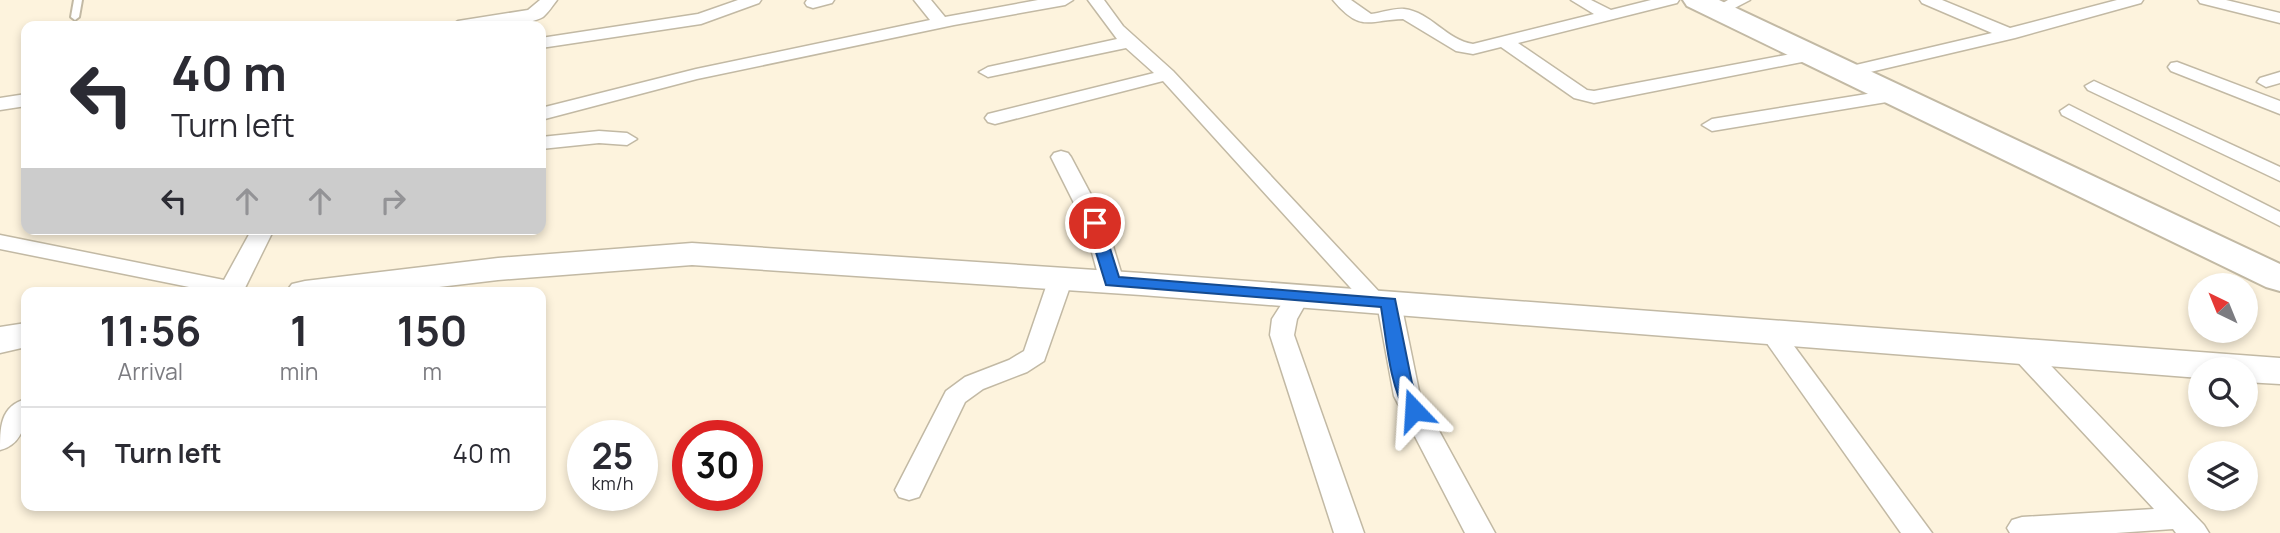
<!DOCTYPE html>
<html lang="en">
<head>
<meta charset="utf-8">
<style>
	body { margin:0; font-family:Manrope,sans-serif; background:#f2f2f3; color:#2b2b33; height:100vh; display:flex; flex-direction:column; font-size:26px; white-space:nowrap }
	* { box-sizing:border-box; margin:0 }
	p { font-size:23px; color:#7c7c81 }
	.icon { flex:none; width:38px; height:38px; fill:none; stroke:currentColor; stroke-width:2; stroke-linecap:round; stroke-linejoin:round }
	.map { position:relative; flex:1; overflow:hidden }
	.details { position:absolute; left:21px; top:287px; width:525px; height:224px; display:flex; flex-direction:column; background:#fff; border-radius:14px; box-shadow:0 4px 10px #0003 }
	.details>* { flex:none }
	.banner { position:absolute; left:21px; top:21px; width:525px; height:214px; border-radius:14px; box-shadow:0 4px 10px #0003; background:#fff; color:#2b2b33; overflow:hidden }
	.needle { width:46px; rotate:317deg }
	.fabs { position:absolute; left:2188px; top:273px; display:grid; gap:14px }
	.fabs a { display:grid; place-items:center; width:70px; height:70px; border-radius:50%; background:#fff; box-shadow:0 4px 10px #0003; font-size:35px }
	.speed { position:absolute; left:567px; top:420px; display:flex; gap:14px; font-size:35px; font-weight:700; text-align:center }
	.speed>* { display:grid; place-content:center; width:91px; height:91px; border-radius:50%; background:#fff; box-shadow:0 4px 10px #0003; line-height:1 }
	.speed small { font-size:18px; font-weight:400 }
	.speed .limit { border:10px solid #d22; background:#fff; color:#111 }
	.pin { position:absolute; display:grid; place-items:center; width:60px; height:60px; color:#fff; margin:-30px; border:4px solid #fff; border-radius:50%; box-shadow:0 2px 7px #0007 }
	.me { position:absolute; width:77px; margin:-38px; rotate:340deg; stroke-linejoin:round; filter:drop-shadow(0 0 5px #0008) }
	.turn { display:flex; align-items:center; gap:24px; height:147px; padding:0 35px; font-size:32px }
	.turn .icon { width:91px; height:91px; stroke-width:2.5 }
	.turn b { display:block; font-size:49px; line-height:60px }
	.lanes { display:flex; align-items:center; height:66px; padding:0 35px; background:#0003; justify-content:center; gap:35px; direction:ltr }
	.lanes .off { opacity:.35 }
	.eta { display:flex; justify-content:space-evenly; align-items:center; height:119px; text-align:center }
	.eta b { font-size:42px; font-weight:700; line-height:49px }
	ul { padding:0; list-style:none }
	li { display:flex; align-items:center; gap:21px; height:91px; padding:0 35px; border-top:2px solid #e1e1e2 }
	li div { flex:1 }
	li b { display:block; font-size:26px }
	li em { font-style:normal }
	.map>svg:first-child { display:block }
</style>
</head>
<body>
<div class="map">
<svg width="2280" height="533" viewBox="0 0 2280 533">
	<rect width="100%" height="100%" fill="#fdf3dd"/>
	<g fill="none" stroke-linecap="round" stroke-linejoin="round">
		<defs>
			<path id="lane" d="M74 0H82L79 17 75 20 71 17Z"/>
			<g id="street">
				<path d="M540 0H557C553 5 548 13 543 17 526 27 469 27 450 26L458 21 528 10Z"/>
				<path d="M738 0H761L759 3 701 24 541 48V38L698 14Z"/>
				<path d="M807 0H834L832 3 813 8 807 6 805 3Z"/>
				<path d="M914 0H931L945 17 1038 0H1073L1065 5 954 25 697 79 541 120V108L696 69 930 20Z"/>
				<path d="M1088 0H1104L1123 26 1173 71 1384 297 1397 298 1401 303 1420 396 1495 533H1465L1394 396 1378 309 1368 307 1163 81 995 124 988 122 985 118 988 114 1154 73 1126 48 988 77 979 72 988 67 1117 39Z"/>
				<path d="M1333 0H1351L1371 14C1382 13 1393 8 1404 9 1431 12 1446 40 1473 44L1594 14 1571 0H1591L1611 10 1651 0H1679L1677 3 1518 43 1587 90 1594 91 1812 50 1821 55 1812 60 1594 103 1574 98 1501 47 1473 54 1456 51 1403 19C1368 20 1361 33 1333 0Z"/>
				<path d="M1728 0H1750L1725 13H1713L1711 10Z"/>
				<path d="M1920 0H1942L2010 28 2117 0H2143L2141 3 2015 38 1849 77 1843 76 1840 72 1843 68 1992 33 1922 3Z"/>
				<path d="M2198 0H2226L2280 13V23L2200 3Z"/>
				<path d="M2177 62 2280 101V114L2171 71 2168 67 2171 63Z"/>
				<path d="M2280 72V83L2266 87 2257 82 2260 78Z"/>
				<path d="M2094 81 2280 167V181L2088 90 2085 86Z"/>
				<path d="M1898 89 1907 95 1905 99 1712 131 1702 125 1712 119Z"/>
				<path d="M26 94V106L0 110V98Z"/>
				<path d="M2069 105 2280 212V226L2062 115 2060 111Z"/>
				<path d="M599 131 627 133 637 139 627 145 599 143 541 149V137Z"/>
				<path d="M1061 151 1068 153 1071 157 1106 223 1124 282 1120 287H1104L1100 282 1084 223 1051 157 1054 153Z"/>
				<path d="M252 229H274L243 292H214L0 249V235L224 280Z"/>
				<path d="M1061 271 1069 273 1073 278 1044 361 1027 372 983 389 965 402 919 497 909 500 899 497 895 490 946 391 965 377 1009 360 1024 351 1049 278 1053 273Z"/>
				<path d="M1298 289 1306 291 1310 296 1297 319 1294 335 1364 533H1334L1270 335 1272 319 1290 291Z"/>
				<path d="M1771 324 1780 327 1932 533H1901L1759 332 1762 327Z"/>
				<path d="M2021 342 2030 344 2204 525 2209 533H2176L2173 529 2116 533H2010L2007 528 2012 520 2022 517 2154 509 2012 356 2009 350 2012 344Z"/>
				<path d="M26 399C27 420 24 444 0 450 0 428 0 406 26 399Z"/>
			</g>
			<g id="primary">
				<path d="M692 243 1141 273 2280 358V384L2245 382V369H2200V378L1141 295 692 265 498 280 397 292H286L292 284 305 281 498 258Z"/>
				<path d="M26 323V347L0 353V327Z"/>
			</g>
			<path id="highway" d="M1683 0H1719L2280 264V291L2266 287 1687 6Z"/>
		</defs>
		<use href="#lane" stroke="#c2b9a4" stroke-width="4"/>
		<use href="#street" stroke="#c2b9a4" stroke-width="3"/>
		<use href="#primary" stroke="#c2b9a4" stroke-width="3"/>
		<use href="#highway" stroke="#c2b9a4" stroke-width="4"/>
		<use href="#lane" fill="#fff" fill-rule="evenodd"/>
		<use href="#street" fill="#fff" fill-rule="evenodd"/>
		<use href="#primary" fill="#fff" fill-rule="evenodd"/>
		<use href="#highway" fill="#fff" fill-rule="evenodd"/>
	</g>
	<path fill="#2173de" stroke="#154b90" stroke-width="2" d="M1095 219 1102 223 1119 277 1395 299 1412 383 1423 410 1420 415H1407C1389 383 1387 343 1381 307L1106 285 1087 223Z"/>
</svg>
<div class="fabs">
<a><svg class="needle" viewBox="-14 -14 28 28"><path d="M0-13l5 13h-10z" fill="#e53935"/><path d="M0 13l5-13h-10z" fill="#7c7c81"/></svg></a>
<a><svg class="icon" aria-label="search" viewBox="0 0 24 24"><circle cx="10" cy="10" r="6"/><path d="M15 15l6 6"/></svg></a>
<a><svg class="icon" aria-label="layers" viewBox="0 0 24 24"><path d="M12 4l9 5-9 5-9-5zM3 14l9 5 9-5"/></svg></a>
</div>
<div class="speed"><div>25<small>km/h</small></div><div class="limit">30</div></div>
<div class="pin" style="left:1095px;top:223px;background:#d93025"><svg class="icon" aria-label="arrive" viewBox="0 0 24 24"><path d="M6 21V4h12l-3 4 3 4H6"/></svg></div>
<svg class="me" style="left:1414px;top:410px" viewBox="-20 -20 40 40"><path d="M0-17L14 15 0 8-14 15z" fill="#2173de" stroke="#fff" stroke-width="4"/></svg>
<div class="banner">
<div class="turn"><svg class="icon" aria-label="left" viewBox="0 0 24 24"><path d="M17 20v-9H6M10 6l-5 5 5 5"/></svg><div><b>40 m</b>Turn left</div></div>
<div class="lanes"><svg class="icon" aria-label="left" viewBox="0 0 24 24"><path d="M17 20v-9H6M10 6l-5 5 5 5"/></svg><svg class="icon off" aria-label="ahead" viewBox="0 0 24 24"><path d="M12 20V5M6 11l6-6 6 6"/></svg><svg class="icon off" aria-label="ahead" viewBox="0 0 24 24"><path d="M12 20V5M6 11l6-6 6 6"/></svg><svg class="icon off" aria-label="right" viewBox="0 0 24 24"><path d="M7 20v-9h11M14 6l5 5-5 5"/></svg></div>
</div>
<section class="details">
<div class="eta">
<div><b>11:56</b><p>Arrival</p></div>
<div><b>1</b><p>min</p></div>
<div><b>150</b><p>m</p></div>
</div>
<ul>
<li><svg class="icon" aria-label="left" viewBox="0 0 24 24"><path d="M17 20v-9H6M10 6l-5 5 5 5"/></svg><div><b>Turn left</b></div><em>40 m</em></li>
</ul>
</section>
</div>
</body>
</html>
